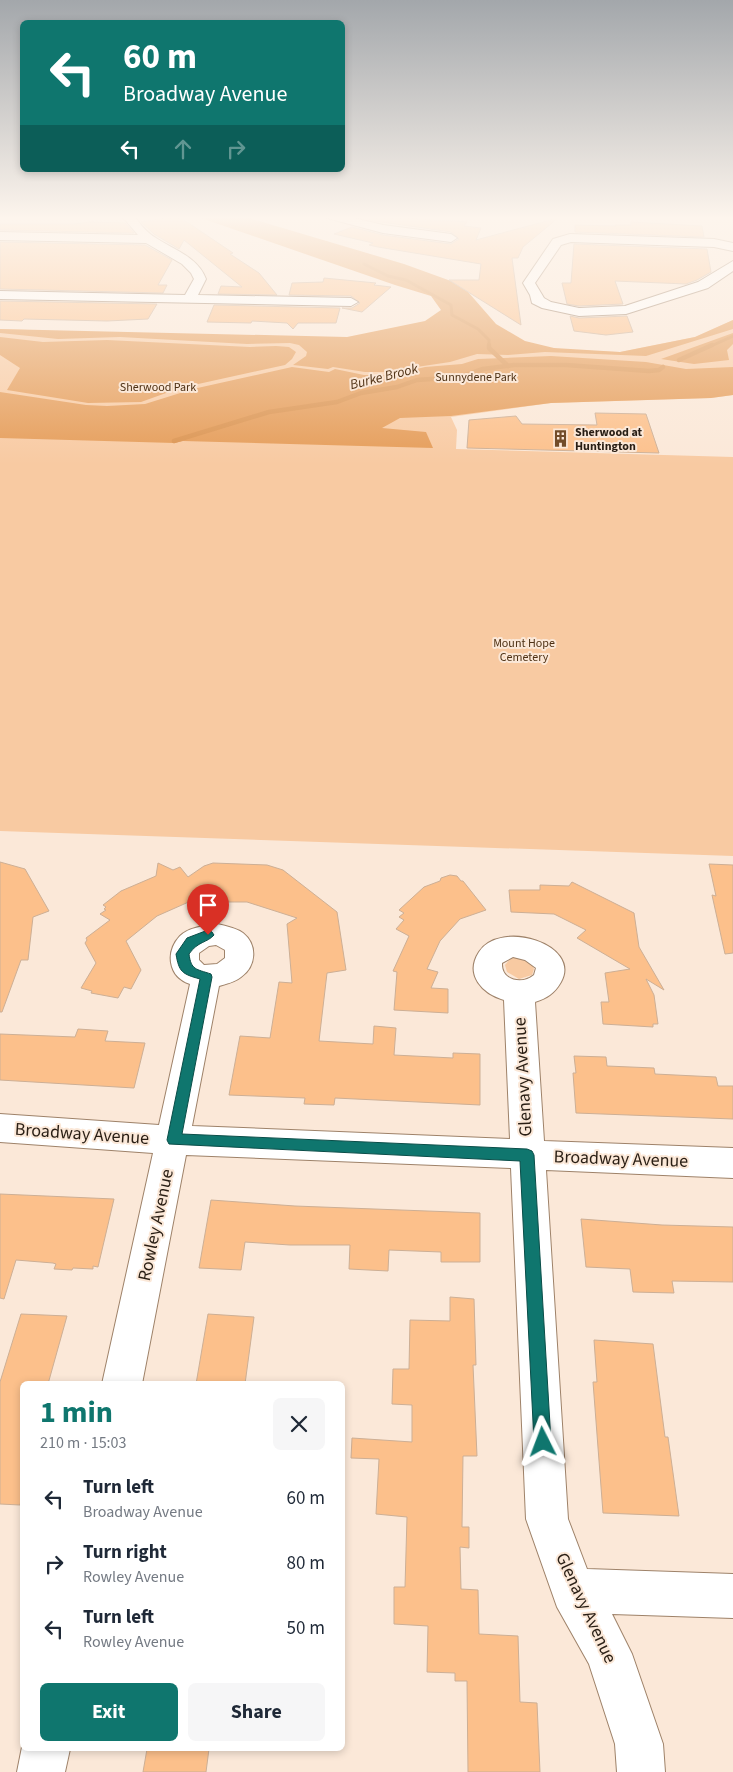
<!DOCTYPE html>
<html lang="en">
<head>
<meta charset="utf-8">
<style>
	body { margin:0; font-family:"Source Sans 3",sans-serif; background:#f6f6f7; color:#1f2937; height:100vh; display:flex; flex-direction:column; font-size:19px; white-space:nowrap }
	* { box-sizing:border-box; margin:0 }
	p { font-size:16px; color:#747a83 }
	.icon { flex:none; width:28px; height:28px; fill:none; stroke:currentColor; stroke-width:2; stroke-linecap:round; stroke-linejoin:round }
	.map { position:relative; flex:1; overflow:hidden }
	.panel { position:absolute; left:20px; top:1381px; width:325px; height:370px; display:flex; flex-direction:column; background:#fff; border-radius:8px; box-shadow:0 2px 8px #0003 }
	.panel>* { flex:none }
	.hud { position:absolute; left:20px; top:20px; width:325px; height:152px; border-radius:8px; box-shadow:0 2px 8px #0003; background:#0f766e; color:#fff; overflow:hidden }
	.pin { position:absolute; display:grid; place-items:center; width:42px; height:42px; color:#fff; margin:-51px -21px; border-radius:50% 50% 50% 0; rotate:-45deg; box-shadow:0 0 5px #0007 }
	.pin .icon { rotate:45deg }
	.me { position:absolute; width:55px; margin:-28px; rotate:357deg; stroke-linejoin:round; filter:drop-shadow(0 0 4px #0008) }
	.turn { display:flex; align-items:center; gap:18px; height:105px; padding:0 20px; font-size:22px }
	.turn .icon { width:65px; height:65px; stroke-width:2.5 }
	.turn b { display:block; font-size:35px; line-height:42px }
	.lanes { display:flex; align-items:center; height:48px; padding:0 20px; background:#0003; justify-content:center; gap:25px; direction:ltr }
	.lanes .off { opacity:.35 }
	.round { display:grid; place-items:center; flex:none; width:52px; height:52px; border-radius:8px; background:#f6f6f7 }
	.headline { display:flex; align-items:center; justify-content:space-between; height:85px; padding:0 20px }
	h1 { font-size:30px; font-weight:700; line-height:38px; color:#0f766e }
	.primary-button { display:flex; gap:10px; margin-top:auto; padding:10px 20px }
	.primary-button a { flex:1; height:58px; border-radius:8px; background:#0f766e; color:#fff; font-size:20px; font-weight:700; line-height:58px; text-align:center }
	.primary-button a+a { background:#f6f6f7; color:#1f2937 }
	ul { padding:0; list-style:none }
	li { display:flex; align-items:center; gap:15px; height:65px; padding:0 20px }
	li div { flex:1 }
	li b { display:block; font-size:19px }
	li em { font-style:normal }
	.map>svg:first-child { display:block }
</style>
</head>
<body>
<div class="map">
<svg width="733" height="1772" viewBox="0 0 733 1772">
	<rect width="100%" height="100%" fill="#fbe8d8"/>
	<g fill="#f8caa2">
		<path d="M733 320V395L711 398 551 403 451 417 457 430 456 449 733 457V856L0 831V329L620 352 695 337Z"/>
		<path d="M514 958C522 957 532 960 534 969L532 975 519 979 507 972 505 965 510 959Z"/>
	</g>
	<g fill="#e59c58">
		<path d="M195 216 249 218 404 264 462 285 496 324 525 341 554 348 620 352 695 337 733 320V329L646 356 545 352 508 355 477 354 450 362 383 372H365L333 367 328 369 293 365 306 356 307 352 299 345 290 343 247 344 120 337 58 339 0 333V329L347 337 425 321 441 310 431 296 395 285Z"/>
		<path d="M733 333V344L727 350 729 360 694 364 661 359Z"/>
		<path d="M0 337 43 342 107 340 250 347 276 346 289 347 296 352 292 359 285 365 180 388 141 402 88 403 7 390 20 368 0 355Z"/>
		<path d="M551 356 646 362 686 369 733 367V395L711 398 551 403 451 416 400 418 382 428 426 432 433 448 183 441 174 443 0 438V392L86 405 107 406 145 404 193 389 292 367 329 372 335 369 364 375H392L425 367 462 364 478 359Z"/>
	</g>
	<g fill="none" stroke-linecap="round" stroke-linejoin="round">
		<g stroke="#db934f" stroke-width="3">
			<path d="M364 264 388 276 406 280 451 305 452 315 478 329 489 340V347"/>
			<path d="M709 347 733 336"/>
		</g>
		<g stroke="#db934f" stroke-width="4.5">
			<path d="M489 345V348L508 366"/>
			<path d="M679 360 712 345"/>
			<path d="M174 441 269 412 337 402 361 393 397 387 417 380 460 377 483 369 514 365H566L649 371 659 370 663 367"/>
		</g>
	</g>
	<g fill="#fcc08b" stroke="#cdaf95">
		<path d="M168 216H178L233 253 230 254 259 273 277 295 218 294 221 286 242 287 184 240 179 249 154 234 141 222 166 218Z"/>
		<path d="M375 216 467 222 464 226 481 228 476 240 558 218 523 247 518 258H512L521 325 449 280H479L481 264 378 247 369 245 373 243 334 234 352 227 383 235 451 244 459 239 451 232 368 220Z"/>
		<path d="M90 222 125 223 134 233 0 230V224H74Z"/>
		<path d="M631 222 702 226 704 237 575 232V225L616 226 615 225H631Z"/>
		<path d="M0 242 145 245 172 260 158 285H167L163 293 0 289Z"/>
		<path d="M574 244 707 249 711 272 697 280 686 284 615 281 623 304 579 306 567 304 562 283H571Z"/>
		<path d="M324 278 376 283 374 285 391 287 362 312 342 308H352L360 303 351 296 289 295 292 283 323 282Z"/>
		<path d="M0 301 157 304 148 319 107 321 24 319 22 321 0 320Z"/>
		<path d="M214 305 340 308 336 323H298L293 329 287 323 252 321 251 323 207 322Z"/>
		<path d="M570 316 579 318 627 316 633 332 606 335 574 331Z"/>
		<path d="M595 413 646 414 659 453 467 448 469 420 516 416 522 424 597 425Z"/>
		<path d="M0 862 25 869 49 911 33 917 28 960H21L2 1012H0Z"/>
		<path d="M158 863 173 870 180 867 188 877 204 866 213 863 267 865 283 870 337 912 346 970 327 973 319 1041 373 1044 374 1026 396 1028 394 1055 453 1058V1053L480 1054V1105L335 1098 334 1105 304 1104 305 1098 229 1095 240 1036 270 1038 279 982 292 983 287 924 297 918 247 902H220L218 889 157 916 126 941 141 970 131 989 124 987 118 998 91 993 92 991 81 988 96 963 85 943 87 940 86 938 110 920 100 914 106 910 104 909 106 907 103 905 121 891 156 876Z"/>
		<path d="M709 864 733 865V953L725 954 712 895 716 896Z"/>
		<path d="M450 875 457 876 461 881H463L486 910 460 919 440 941 427 969 438 972 431 988 448 989V1013L394 1010 397 972 393 971 409 936 396 929 404 920 399 917 404 913 399 910 424 887 440 881 441 878Z"/>
		<path d="M572 882 634 913 639 947 664 990 646 979 654 995 658 1024H653V1027L603 1024 601 1002H609L605 973 630 969 577 938 586 930 554 914 511 912 509 890H540V885L569 886Z"/>
		<path d="M78 1029 108 1031 105 1041 145 1043 134 1088 0 1080V1034L75 1037Z"/>
		<path d="M574 1056 606 1057 607 1066 654 1068 655 1074 716 1077 718 1086H733V1119L576 1113 573 1073H576Z"/>
		<path d="M0 1194 114 1199 98 1267 93 1266V1269L73 1268 72 1270 54 1269 56 1264 53 1263 16 1260 4 1299 0 1298Z"/>
		<path d="M211 1200 295 1206 480 1213V1262H441V1252L389 1250 388 1271 349 1269 350 1245H290L245 1242 241 1270 199 1268Z"/>
		<path d="M581 1219 662 1225 733 1227V1282L672 1281 674 1293 633 1292 630 1269 586 1267Z"/>
		<path d="M450 1297 474 1299 476 1365H473L477 1456H463L462 1527H469V1548L460 1547 461 1589 478 1590 479 1634 518 1636 520 1702 537 1703 540 1772H468L467 1681H455V1673L427 1672 428 1626 394 1624V1587H405L407 1517 376 1514 379 1459 351 1458 352 1438 412 1442V1405L392 1404 393 1369H409L410 1320 450 1321Z"/>
		<path d="M21 1314 67 1316 48 1384H22V1494L20 1505 0 1504V1382Z"/>
		<path d="M208 1314 254 1317 245 1384H196Z"/>
		<path d="M594 1340 653 1344 665 1437H668L679 1516 603 1513 593 1382H597Z"/>
		<path d="M147 1749H209L206 1772H143Z"/>
	</g>
	<g fill="none" stroke-linecap="round" stroke-linejoin="round">
		<defs>
			<g id="street">
				<path d="M122 216H134C140 224 147 233 156 238 174 250 198 257 206 279L198 295 351 298 358 302 351 306 0 299V291L185 295 194 279 191 273 182 264 146 243 0 240V232L138 235Z"/>
				<path d="M325 216H345L383 225 451 234 457 238 451 242 383 233 327 218Z"/>
				<path d="M570 234 714 239 733 243V251L714 247 571 242 561 245 535 283 544 298 551 302 579 308 625 306 698 282 733 261V271L708 288 626 314 579 316 542 308 532 303 530 295 523 283 553 239Z"/>
				<path d="M217 924C226 926 236 928 243 933 258 945 256 967 241 977 235 982 226 984 219 986L192 1126 510 1139 504 1000C483 994 464 975 479 952 500 919 582 944 561 982 554 994 547 998 535 1002L544 1141 733 1148V1178L546 1170 568 1519 587 1569 733 1574V1618L612 1614 632 1654 663 1744 665 1772H617L615 1744 589 1664 557 1607 526 1519 511 1168 186 1155 142 1384H102L153 1153 0 1142V1114L159 1125 190 984C168 977 165 952 180 936 189 927 205 926 217 924ZM216 945 225 950V958L217 964 204 965 199 960V953L209 946ZM513 957 525 960 536 968 534 975C523 985 501 981 502 963Z"/>
				<path d="M22 1747 70 1749 65 1772H17Z"/>
			</g>
		</defs>
		<use href="#street" stroke="#9e8269" stroke-width="2"/>
		<use href="#street" fill="#fff" fill-rule="evenodd"/>
	</g>
	<linearGradient id="sky" x2="0" y2="1"><stop stop-color="#a3a7ab"/><stop offset="0.47" stop-color="#fdf5ed"/><stop offset="1" stop-color="#fdf5ed" stop-opacity="0"/></linearGradient>
	<rect width="733" height="464" fill="url(#sky)"/>
	<path fill="#0f766e" stroke="#0a4d48" d="M208 930 212 932 214 935C207 943 198 941 189 954 191 970 196 969 211 974L212 977 182 1134 527 1149 532 1151 534 1155 551 1442 549 1448 543 1450 537 1448 534 1442 520 1161 169 1144 167 1140 200 979C182 974 179 972 176 954L187 938Z"/>
	<defs>
		<symbol id="building-bare" viewBox="-9 -9 18 18"><path d="M-4-6H4V6H1V3H-1V6H-4ZM-2.5-4.3h1.7v1.8h-1.7ZM.8-4.3h1.7v1.8H.8ZM-2.5-1h1.7V.8h-1.7ZM.8-1h1.7V.8H.8Z" fill="#724c29" stroke="#fbe8d8" stroke-width="2.5" paint-order="stroke"/></symbol>
	</defs>
	<g fill-rule="evenodd">
		<use href="#building-bare" x="548" y="426" width="25" height="25"/>
	</g>
	<g text-anchor="middle" dominant-baseline="central" stroke-width="4" stroke-linejoin="round" paint-order="stroke">
		<g font-size="12" fill="#4e3114" stroke="#fbe8d8">
			<text x="476" y="377">Sunnydene Park</text>
			<text x="158" y="387">Sherwood Park</text>
			<text x="524" y="643">Mount Hope<tspan x="524" dy="14">Cemetery</tspan></text>
		</g>
		<g font-size="12" font-weight="bold" fill="#291e14" stroke="#fbe8d8" text-anchor="start">
			<text x="575" y="432">Sherwood at<tspan x="575" dy="14">Huntington</tspan></text>
		</g>
		<g font-size="14" font-style="italic" fill="#513316" stroke="#fbe8d8">
			<text transform="translate(384 377) rotate(-14)">Burke Brook</text>
		</g>
		<g font-size="18" fill="#291e14" stroke="#fbe8d8">
			<text transform="translate(523 1077) rotate(-93)">Glenavy Avenue</text>
			<text transform="translate(82 1134) rotate(4)">Broadway Avenue</text>
			<text transform="translate(621 1159) rotate(2)">Broadway Avenue</text>
			<text transform="translate(156 1225) rotate(-78)">Rowley Avenue</text>
			<text transform="translate(586 1608) rotate(65)">Glenavy Avenue</text>
		</g>
	</g>
</svg>
<div class="pin" style="left:208px;top:935px;background:#d93025"><svg class="icon" aria-label="arrive" viewBox="0 0 24 24"><path d="M6 21V4h12l-3 4 3 4H6"/></svg></div>
<svg class="me" style="left:543px;top:1442px" viewBox="-20 -20 40 40"><path d="M0-17L14 15 0 8-14 15z" fill="#0f766e" stroke="#fff" stroke-width="4"/></svg>
<div class="hud">
<div class="turn"><svg class="icon" aria-label="left" viewBox="0 0 24 24"><path d="M17 20v-9H6M10 6l-5 5 5 5"/></svg><div><b>60 m</b>Broadway Avenue</div></div>
<div class="lanes"><svg class="icon" aria-label="left" viewBox="0 0 24 24"><path d="M17 20v-9H6M10 6l-5 5 5 5"/></svg><svg class="icon off" aria-label="ahead" viewBox="0 0 24 24"><path d="M12 20V5M6 11l6-6 6 6"/></svg><svg class="icon off" aria-label="right" viewBox="0 0 24 24"><path d="M7 20v-9h11M14 6l5 5-5 5"/></svg></div>
</div>
<section class="panel">
<div class="headline"><div><h1>1 min</h1><p>210 m · 15:03</p></div><a class="round"><svg class="icon" aria-label="close" viewBox="0 0 24 24"><path d="M6 6l12 12M18 6L6 18"/></svg></a></div>
<ul>
<li><svg class="icon" aria-label="left" viewBox="0 0 24 24"><path d="M17 20v-9H6M10 6l-5 5 5 5"/></svg><div><b>Turn left</b><p>Broadway Avenue</p></div><em>60 m</em></li>
<li><svg class="icon" aria-label="right" viewBox="0 0 24 24"><path d="M7 20v-9h11M14 6l5 5-5 5"/></svg><div><b>Turn right</b><p>Rowley Avenue</p></div><em>80 m</em></li>
<li><svg class="icon" aria-label="left" viewBox="0 0 24 24"><path d="M17 20v-9H6M10 6l-5 5 5 5"/></svg><div><b>Turn left</b><p>Rowley Avenue</p></div><em>50 m</em></li>
</ul>
<div class="primary-button"><a>Exit</a><a>Share</a></div>
</section>
</div>
</body>
</html>
